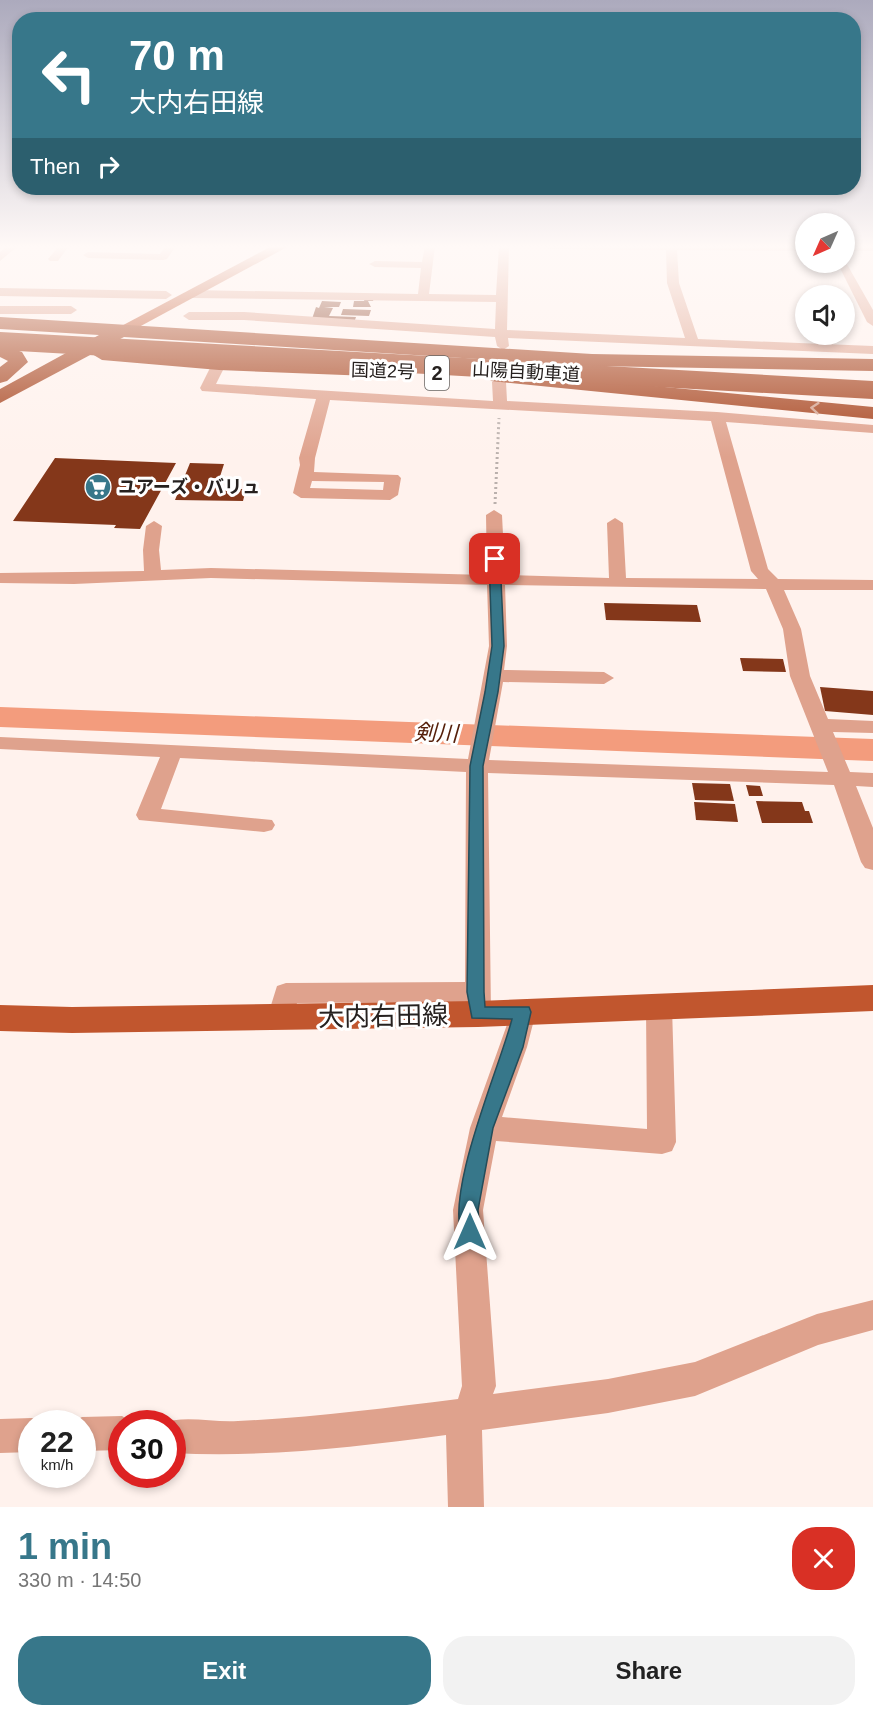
<!DOCTYPE html>
<html lang="en">
<head>
<meta charset="utf-8">
<style>
	body { margin:0; font-family:Arial,"Noto Sans JP",sans-serif; background:#f2f2f2; color:#222; height:100vh; display:flex; flex-direction:column; font-size:22px; white-space:nowrap }
	* { box-sizing:border-box; margin:0 }
	p { font-size:20px; color:#767676 }
	.icon { flex:none; width:33px; height:33px; fill:none; stroke:currentColor; stroke-width:2; stroke-linecap:round; stroke-linejoin:round }
	.map { position:relative; height:1507px; overflow:hidden }
	.side { display:flex; flex-direction:column; background:#fff; flex:1 }
	.side>* { flex:none }
	.top-card { position:absolute; left:12px; top:12px; width:849px; height:183px; border-radius:24px; box-shadow:0 3px 9px #0003; background:#37778a; color:#fff; overflow:hidden }
	.needle { width:39px; rotate:225deg }
	.controls { position:absolute; left:795px; top:213px; display:grid; gap:12px }
	.controls a { display:grid; place-items:center; width:60px; height:60px; border-radius:50%; background:#fff; box-shadow:0 3px 9px #0003; font-size:30px }
	.speed { position:absolute; left:18px; top:1410px; display:flex; gap:12px; font-size:30px; font-weight:700; text-align:center }
	.speed>* { display:grid; place-content:center; width:78px; height:78px; border-radius:50%; background:#fff; box-shadow:0 3px 9px #0003; line-height:1 }
	.speed small { font-size:15px; font-weight:400 }
	.speed .limit { border:9px solid #d22; background:#fff; color:#111 }
	.pin { position:absolute; display:grid; place-items:center; width:51px; height:51px; color:#fff; margin:-26px; border-radius:12px; box-shadow:0 3px 9px #0006 }
	.me { position:absolute; width:66px; margin:-33px; rotate:0deg; stroke-linejoin:round; filter:drop-shadow(0 0 4px #0008) }
	.turn { display:flex; align-items:center; gap:21px; height:126px; padding:0 18px; font-size:27px }
	.turn .icon { width:78px; height:78px; stroke-width:2.5 }
	.turn b { display:block; font-size:42px; line-height:51px }
	.then { display:flex; align-items:center; height:57px; padding:0 18px; background:#0003; gap:12px; font-size:22px }
	.round { display:grid; place-items:center; flex:none; width:63px; height:63px; border-radius:24px; background:#f2f2f2 }
	.headline { display:flex; align-items:center; justify-content:space-between; height:102px; padding:0 18px }
	h1 { font-size:36px; font-weight:600; line-height:45px; color:#37778a }
	.cta { display:flex; gap:12px; margin-top:auto; padding:12px 18px }
	.cta a { flex:1; height:69px; border-radius:24px; background:#37778a; color:#fff; font-size:24px; font-weight:600; line-height:69px; text-align:center }
	.cta a+a { background:#f2f2f2; color:#222 }
	.map>svg:first-child { display:block }
</style>
</head>
<body>
<div class="map">
<svg width="873" height="1507" viewBox="0 0 873 1507">
	<rect width="100%" height="100%" fill="#fff2ed"/>
	<g fill="none" stroke-linecap="round" stroke-linejoin="round">
		<path fill="#f39c7d" fill-rule="evenodd" d="M0 707 873 739V761L0 727Z"/>
	</g>
	<g fill="#84371a">
		<path d="M365 298H374L373 301H368L371 307H353L354 301H364Z"/>
		<path d="M322 301 341 302 339 307H324L333 308 329 316 356 317 355 320 312 319 316 307 319 308Z"/>
		<path d="M343 309 371 310 369 316 341 315Z"/>
		<path d="M55 458 176 463 140 529 114 528 116 525 13 521Z"/>
		<path d="M190 463 224 464 216 489H246L243 501 175 500Z"/>
		<path d="M604 603 697 605 701 622 606 620Z"/>
		<path d="M740 658 783 659 786 672 743 671Z"/>
		<path d="M820 687 873 691V715L825 711Z"/>
		<path d="M692 783 730 784 734 801 695 800Z"/>
		<path d="M746 785 760 786 763 796H749Z"/>
		<path d="M756 801 802 802 805 811H809L813 823H762Z"/>
		<path d="M694 802 735 804 738 822 696 820Z"/>
	</g>
	<g fill="none" stroke-linecap="round" stroke-linejoin="round">
		<path stroke="#bab0ac" stroke-width="3" stroke-dasharray="2 3" stroke-linecap="butt" d="M495 504 499 418"/>
		<g fill="#dfa28d" fill-rule="evenodd">
			<path d="M7 246H18L0 261V252Z"/>
			<path d="M59 246H69L58 261H50L48 259Z"/>
			<path d="M166 246H176L167 259 163 260 88 258 83 255 88 252 160 254Z"/>
			<path d="M425 246H435L429 294 496 295 499 246H509L507 330 685 338 667 283 666 250 550 249 545 246H806V251L677 250 679 283 698 339 873 346V354L508 338 509 346 503 350 497 346 495 337 244 320H189L183 316 189 312H244L495 329 496 302 192 298 186 294 192 290 418 294 421 268 375 267 369 264 375 261 422 262Z"/>
			<rect x="844" y="246" width="29" height="5"/>
			<path d="M844 259 873 310V326L867 322 837 262H844Z"/>
			<path d="M0 288 166 291 172 295 166 299 0 296Z"/>
			<path d="M0 306H71L77 310 71 314H0Z"/>
			<path d="M219 360 226 364 216 384 493 401 492 382 499 378 506 382 507 401 717 412 873 425V433L726 422 768 569 778 579 873 580V590H784L801 629 810 676 828 719 873 721V733L833 732 850 772 873 773V787L856 786 873 828V870L865 868 861 862 834 785 488 773 491 1014 487 1021 478 1024 469 1021 465 1014V1002L297 1003 289 1025 280 1028 271 1025 267 1018 277 986 286 983 465 982 466 772 180 758 161 809 272 820 275 825 272 830 264 832 139 820 136 815 160 757 0 749V737L468 759 489 646 487 585 211 578 74 584 0 583V573L144 571 143 550 146 526 154 521 162 526 159 550 161 570 211 568 487 575 486 515 494 510 502 515 505 575 609 578 607 523 615 518 623 523 626 578 758 579 751 571 711 421 330 400 315 458 314 472 398 475 401 478 398 495 390 500 301 498 293 493 300 465 299 458 316 399 202 391 200 388 212 364ZM312 481 384 482 383 490 310 488ZM505 585 766 589 783 629 790 676 828 772 489 760 503 682 604 684 614 678 604 672 504 670 507 646Z"/>
			<path d="M659 997 668 1000 672 1007 676 1142 672 1151 662 1154 496 1141 483 1210 496 1386 493 1394 608 1379 695 1362 817 1314 873 1300V1330L818 1345 695 1396 608 1413 482 1430 484 1507H448L446 1435C354 1447 265 1458 172 1453V1424H160C184 1414 212 1423 238 1421 311 1418 385 1408 458 1399L462 1386 453 1210 470 1128 514 1005 523 1002 532 1005 536 1012 527 1047 502 1117 647 1129 646 1007 650 1000Z"/>
			<path d="M122 1416 135 1424H122V1450L82 1451V1424H69L82 1417Z"/>
			<path d="M32 1418 45 1424H32V1452L0 1453V1419Z"/>
		</g>
		<g fill="#c1562e" fill-rule="evenodd">
			<path d="M272 246H289L126 334H114L112 331Z"/>
			<path d="M873 985V1011L478 1027 72 1033 0 1031V1005L72 1007 478 1001Z"/>
		</g>
		<g fill="#a7441e" fill-rule="evenodd">
			<path d="M0 317 592 354 873 359V371L592 366 124 337 103 348 219 358 370 364 377 366 380 370 377 374 370 376 219 370 102 360 92 354 0 403V389L99 335 0 329Z"/>
			<path d="M0 344 22 352 28 362 7 381 0 383V367L8 361 0 357Z"/>
			<path d="M498 371 873 407V419L491 381 488 377 491 373Z"/>
		</g>
		<path stroke="#a7441e" stroke-width="18" d="M0 341 873 390"/>
	</g>
	<defs><path id="oneway-chevron" d="M-2-3.5L2.5 0L-2 3.5" fill="none" stroke-width="1.6" stroke-linecap="round" stroke-linejoin="round" transform="scale(1.5)"/></defs>
	<use stroke="#d3a28e" href="#oneway-chevron" transform="translate(815 408) rotate(-175)"/>
	<linearGradient id="sky" x2="0" y2="1"><stop stop-color="#acaabd"/><stop offset="0.54" stop-color="#fff9f7"/><stop offset="1" stop-color="#fff9f7" stop-opacity="0"/></linearGradient>
	<rect width="873" height="457" fill="url(#sky)"/>
	<path fill="#37778a" stroke="#244d5a" stroke-width="1.5" d="M495 556 500 559 504 646 498 692 483 766 484 992 485 1007H529L531 1012 523 1047 493 1128 478 1210 480 1232 477 1238 470 1241 463 1238C443 1195 500 1067 512 1019L472 1018 467 992 470 766 485 692 492 646 489 559Z"/>
	<defs>
		<symbol id="supermarket-disc" viewBox="-11 -11 22 22"><circle r="9.5" fill="#37778a" stroke="#fff"/><path d="M-6-5.5h2.5l.6 2H6L4.5 2H-2.5L-4.4-4H-6ZM-1.5 3.2a1.3 1.3 0 1 0 .1 0ZM3 3.2a1.3 1.3 0 1 0 .1 0Z" fill="#fff"/></symbol>
	</defs>
	<g fill-rule="evenodd">
		<use href="#supermarket-disc" x="83" y="472" width="30" height="30"/>
	</g>
	<g text-anchor="middle" dominant-baseline="central" stroke-width="6" stroke-linejoin="round" paint-order="stroke">
		<g font-size="18" fill="#26211f" stroke="#fff">
			<text transform="translate(383 371) rotate(2)">国道2号</text>
			<text transform="translate(526 372) rotate(3)">山陽自動車道</text>
		</g>
		<g font-size="18" font-weight="bold" fill="#26211f" stroke="#fff" text-anchor="start">
			<text x="118" y="487">ユアーズ・バリュ</text>
		</g>
		<rect fill="#fff" stroke="#676462" stroke-width="1.5" x="425" y="356" width="24" height="34" rx="4.5"/>
		<g font-size="20" font-weight="bold" fill="#26211f">
			<text x="437" y="373">2</text>
		</g>
		<g font-size="22" font-style="italic" fill="#56200b" stroke="#fff">
			<text transform="translate(436 733) rotate(2)">剣川</text>
		</g>
		<g font-size="26" fill="#26211f" stroke="#fff">
			<text transform="translate(383 1016) rotate(-1)">大内右田線</text>
		</g>
	</g>
</svg>
<div class="controls">
<a><svg class="needle" viewBox="-14 -14 28 28"><path d="M0-13l5 13h-10z" fill="#e53935"/><path d="M0 13l5-13h-10z" fill="#767676"/></svg></a>
<a><svg class="icon" aria-label="sound" viewBox="0 0 24 24"><path d="M4 9h4l5-4v14l-5-4H4zM17 9q2 3 0 6"/></svg></a>
</div>
<div class="speed"><div>22<small>km/h</small></div><div class="limit">30</div></div>
<div class="pin" style="left:495px;top:559px;background:#d93025"><svg class="icon" aria-label="arrive" viewBox="0 0 24 24"><path d="M6 21V4h12l-3 4 3 4H6"/></svg></div>
<svg class="me" style="left:470px;top:1232px" viewBox="-20 -20 40 40"><path d="M0-17L14 15 0 8-14 15z" fill="#37778a" stroke="#fff" stroke-width="4"/></svg>
<div class="top-card">
<div class="turn"><svg class="icon" aria-label="left" viewBox="0 0 24 24"><path d="M17 20v-9H6M10 6l-5 5 5 5"/></svg><div><b>70 m</b>大内右田線</div></div>
<div class="then">Then<svg class="icon" aria-label="right" viewBox="0 0 24 24"><path d="M7 20v-9h11M14 6l5 5-5 5"/></svg></div>
</div>
</div>
<section class="side">
<div class="headline"><div><h1>1 min</h1><p>330 m · 14:50</p></div><a class="round" style="background:#d93025;color:#fff"><svg class="icon" aria-label="close" viewBox="0 0 24 24"><path d="M6 6l12 12M18 6L6 18"/></svg></a></div>
<div class="cta"><a>Exit</a><a>Share</a></div>
</section>
</body>
</html>
